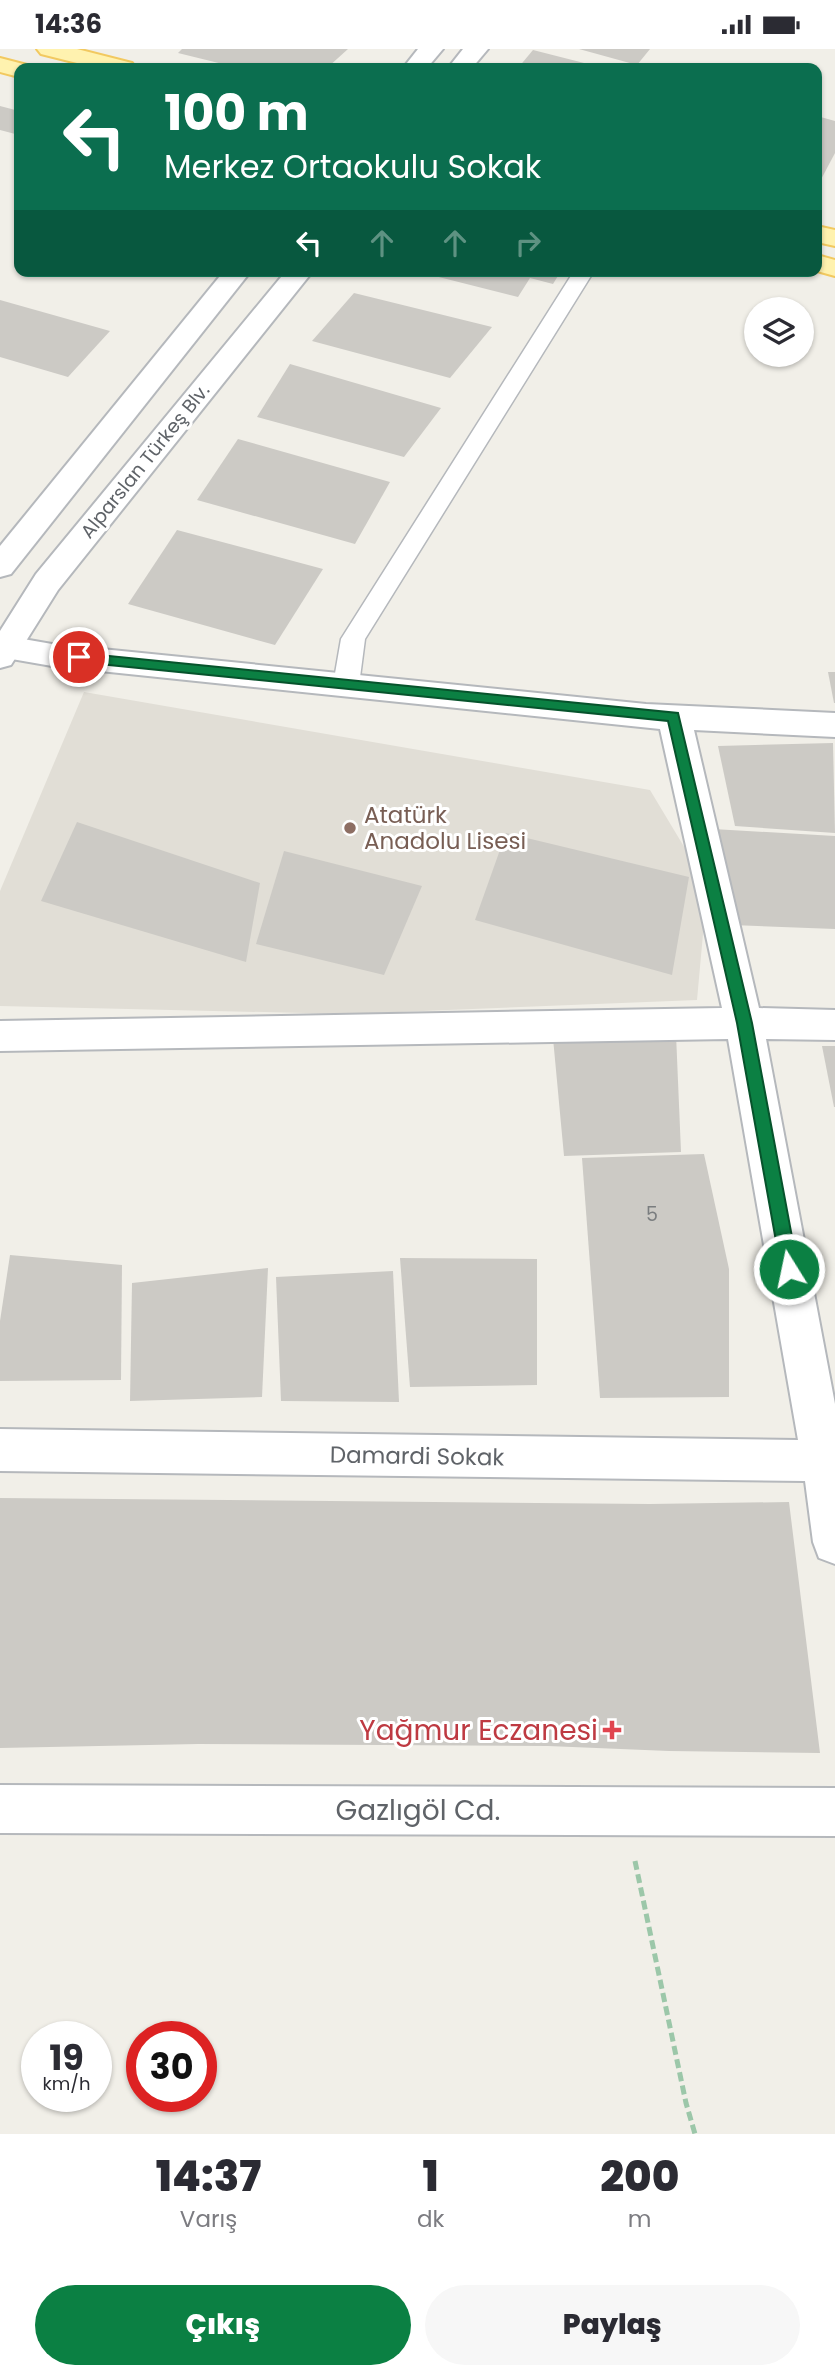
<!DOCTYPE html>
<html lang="tr">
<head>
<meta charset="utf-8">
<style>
	body { margin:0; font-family:Poppins,sans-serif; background:#f7f7f7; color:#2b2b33; height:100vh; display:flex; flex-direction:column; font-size:26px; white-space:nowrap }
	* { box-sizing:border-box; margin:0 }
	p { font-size:23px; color:#7c7c81 }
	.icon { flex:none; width:38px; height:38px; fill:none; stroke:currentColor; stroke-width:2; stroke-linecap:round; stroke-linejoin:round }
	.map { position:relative; height:2085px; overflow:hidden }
	.details { display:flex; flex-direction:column; background:#fff; flex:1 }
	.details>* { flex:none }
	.hud { position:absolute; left:14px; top:14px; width:808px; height:214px; border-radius:14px; box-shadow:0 2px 5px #0004; background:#0b6e4f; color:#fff; overflow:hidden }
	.controls { position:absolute; left:744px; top:248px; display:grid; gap:14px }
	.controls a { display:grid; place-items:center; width:70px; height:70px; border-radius:50%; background:#fff; box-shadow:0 2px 5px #0004; font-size:35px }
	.speed { position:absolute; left:21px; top:1972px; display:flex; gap:14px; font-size:35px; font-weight:700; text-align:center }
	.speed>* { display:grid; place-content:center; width:91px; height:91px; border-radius:50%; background:#fff; box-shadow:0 2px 5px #0004; line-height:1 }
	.speed small { font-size:18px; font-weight:400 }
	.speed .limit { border:10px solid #d22; background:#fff; color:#111 }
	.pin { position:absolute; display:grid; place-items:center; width:60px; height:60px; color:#fff; margin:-30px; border:4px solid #fff; border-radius:50%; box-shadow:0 2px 7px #0007 }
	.me { position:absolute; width:77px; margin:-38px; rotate:350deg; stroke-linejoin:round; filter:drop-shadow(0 0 5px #0008) }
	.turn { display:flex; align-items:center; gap:24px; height:147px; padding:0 35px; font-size:32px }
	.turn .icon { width:91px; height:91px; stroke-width:2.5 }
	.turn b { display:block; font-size:49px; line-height:60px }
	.lanes { display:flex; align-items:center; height:66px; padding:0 35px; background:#0003; justify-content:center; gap:35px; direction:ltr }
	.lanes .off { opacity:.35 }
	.eta { display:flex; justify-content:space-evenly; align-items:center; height:119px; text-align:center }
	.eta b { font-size:42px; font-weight:800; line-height:49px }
	.button { display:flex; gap:14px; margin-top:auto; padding:14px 35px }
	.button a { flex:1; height:80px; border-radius:42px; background:#0b8043; color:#fff; font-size:28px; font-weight:800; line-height:80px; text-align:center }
	.button a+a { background:#f7f7f7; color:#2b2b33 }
	.status { display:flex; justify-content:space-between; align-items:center; height:49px; padding:0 35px; background:#fff; direction:ltr }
	.status svg { height:19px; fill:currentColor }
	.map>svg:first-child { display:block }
</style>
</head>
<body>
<div class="status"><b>14:36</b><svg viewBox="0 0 49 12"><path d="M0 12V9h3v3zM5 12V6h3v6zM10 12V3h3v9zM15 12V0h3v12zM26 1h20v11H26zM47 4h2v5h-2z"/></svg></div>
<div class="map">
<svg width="835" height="2085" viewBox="0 0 835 2085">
	<rect width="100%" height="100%" fill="#f1efe8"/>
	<path fill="#e1ded6" d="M84 643 650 741 695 816 704 874 697 951 348 965 0 957V842Z"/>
	<g fill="#cccac5">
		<path d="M182 0H348L327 19H239L178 4Z"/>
		<path d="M579 0H650L637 16Z"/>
		<path d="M533 1 588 15 585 19H518Z"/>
		<path d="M0 57 19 62V86L0 81Z"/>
		<path d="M817 67 835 72V104L817 138Z"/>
		<path d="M415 222H561L553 235 530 229 518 248Z"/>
		<path d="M354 244 492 278 450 329 312 292Z"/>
		<path d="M0 251 110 282 68 328 0 308Z"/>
		<path d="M290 315 441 359 404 408 257 368Z"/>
		<path d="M238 390 390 433 355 495 197 451Z"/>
		<path d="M177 481 323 520 275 596 128 555Z"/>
		<path d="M828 623H835V654H834Z"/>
		<path d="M833 694 835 784 735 777 718 697Z"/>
		<path d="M77 773 260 834 246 913 41 852Z"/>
		<path d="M713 780 835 787V880L732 876Z"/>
		<path d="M506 784 689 828 672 926 475 871Z"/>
		<path d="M284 802 422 837 384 926 256 895Z"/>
		<path d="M676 985 681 1103 564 1107 553 989Z"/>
		<path d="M822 997H835V1058H834Z"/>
		<path d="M704 1105 729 1220V1348L600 1349 582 1109Z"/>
		<path d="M10 1206 122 1216 121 1331 0 1332V1272Z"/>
		<path d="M400 1209 537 1210V1336L410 1338Z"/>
		<path d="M268 1219 262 1348 130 1352 132 1234Z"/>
		<path d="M393 1222 399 1353 281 1352 276 1228Z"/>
		<path d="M0 1449 650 1455 789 1453 820 1704 669 1702 548 1697 198 1695 0 1699Z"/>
	</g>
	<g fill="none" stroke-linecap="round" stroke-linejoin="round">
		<defs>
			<path id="service" d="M574 222H594L365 590 359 636 355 642 346 645 337 642 333 636 341 590Z"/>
			<path id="minor" d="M6 587 52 595 646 655 835 664V688L694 681 759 959 835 961V991L766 990 835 1355V1515L819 1509 813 1493 805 1432 0 1422V1380L798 1391 728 990 0 1002V972L722 959 660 680 52 617 0 608V588Z"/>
			<g id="tertiary">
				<path d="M418 0H443L427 19H403Z"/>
				<path d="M463 0H488L472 19H448Z"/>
				<path d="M224 222H251L11 525 0 528V497Z"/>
				<path d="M286 222H313L58 541 11 616 0 619V582L36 525Z"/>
				<path d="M0 1736 835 1739V1787L0 1784Z"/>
			</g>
			<g id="primary">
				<path d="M37 0H77L132 14 136 19H97L41 5Z"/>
				<path d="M0 9 27 16 30 19H19V28L0 23Z"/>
				<path d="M817 177 835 181V197L817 193Z"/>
				<path d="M817 206 835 211V227L817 222Z"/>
			</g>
		</defs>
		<use href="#service" stroke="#b5b8bc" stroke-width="3"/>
		<use href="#minor" stroke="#b5b8bc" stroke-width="4"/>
		<use href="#tertiary" stroke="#b5b8bc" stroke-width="4"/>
		<use href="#primary" stroke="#f2c960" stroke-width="4"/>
		<path stroke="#9cc7a9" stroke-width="5" stroke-dasharray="9 4.5" stroke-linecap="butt" d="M635 1812 686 2054 695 2085"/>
		<use href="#service" fill="#fff" fill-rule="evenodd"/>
		<use href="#minor" fill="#fff" fill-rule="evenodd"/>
		<use href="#tertiary" fill="#fff" fill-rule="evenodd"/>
		<use href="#primary" fill="#fff2af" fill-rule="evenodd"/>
	</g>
	<path fill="#0b8043" stroke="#07532c" stroke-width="2" d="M79 604 678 664 752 974 798 1220 795 1226 789 1228 783 1226 781 1220 737 974 668 672 79 613 72 608Z"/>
	<circle fill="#8d6e63" stroke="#fff" stroke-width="2.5" cx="350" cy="779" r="7"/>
	<path fill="#e0444e" stroke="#fff" stroke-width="2.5" d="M608.5 1670.5h7v7h7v7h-7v7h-7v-7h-7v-7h7z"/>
	<g text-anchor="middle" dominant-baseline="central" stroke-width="6" stroke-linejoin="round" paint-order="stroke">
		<g font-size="19" fill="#5f6368" stroke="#fff">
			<text transform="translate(145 412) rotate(-51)">Alparslan Türkeş Blv.</text>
		</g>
		<g font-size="19" fill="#7a7d7f">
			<text x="652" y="1165">5</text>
		</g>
		<g font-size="23" fill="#785e54" stroke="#fff" text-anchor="start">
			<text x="364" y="766">Atatürk<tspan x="364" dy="26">Anadolu Lisesi</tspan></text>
		</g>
		<g font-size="23" fill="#5f6368" stroke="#fff">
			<text transform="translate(417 1407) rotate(1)">Damardi Sokak</text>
		</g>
		<g font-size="28" fill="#be3a42" stroke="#fff" text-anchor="end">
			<text x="598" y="1681">Yağmur Eczanesi</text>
		</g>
		<g font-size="28" fill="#5f6368" stroke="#fff">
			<text x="418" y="1761">Gazlıgöl Cd.</text>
		</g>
	</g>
</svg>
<div class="controls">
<a><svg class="icon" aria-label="layers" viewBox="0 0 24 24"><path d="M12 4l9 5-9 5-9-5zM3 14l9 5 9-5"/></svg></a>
</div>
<div class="speed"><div>19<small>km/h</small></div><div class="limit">30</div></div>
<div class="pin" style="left:79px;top:608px;background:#d93025"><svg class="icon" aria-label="arrive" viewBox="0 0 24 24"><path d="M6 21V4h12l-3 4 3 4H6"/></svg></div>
<svg class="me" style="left:789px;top:1220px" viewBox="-20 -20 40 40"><circle r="17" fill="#0b8043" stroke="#fff" stroke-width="3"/><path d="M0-11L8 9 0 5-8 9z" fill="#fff"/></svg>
<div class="hud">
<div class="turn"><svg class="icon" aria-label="left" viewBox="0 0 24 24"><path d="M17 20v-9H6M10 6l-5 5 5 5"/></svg><div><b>100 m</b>Merkez Ortaokulu Sokak</div></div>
<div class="lanes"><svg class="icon" aria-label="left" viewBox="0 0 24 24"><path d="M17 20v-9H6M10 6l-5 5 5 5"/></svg><svg class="icon off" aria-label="ahead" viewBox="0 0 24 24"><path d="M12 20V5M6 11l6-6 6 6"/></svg><svg class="icon off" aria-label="ahead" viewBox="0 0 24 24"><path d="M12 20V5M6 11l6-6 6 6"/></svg><svg class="icon off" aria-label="right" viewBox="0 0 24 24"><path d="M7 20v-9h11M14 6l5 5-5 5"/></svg></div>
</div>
</div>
<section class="details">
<div class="eta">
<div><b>14:37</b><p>Varış</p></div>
<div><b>1</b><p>dk</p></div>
<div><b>200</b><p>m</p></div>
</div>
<div class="button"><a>Çıkış</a><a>Paylaş</a></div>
</section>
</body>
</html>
